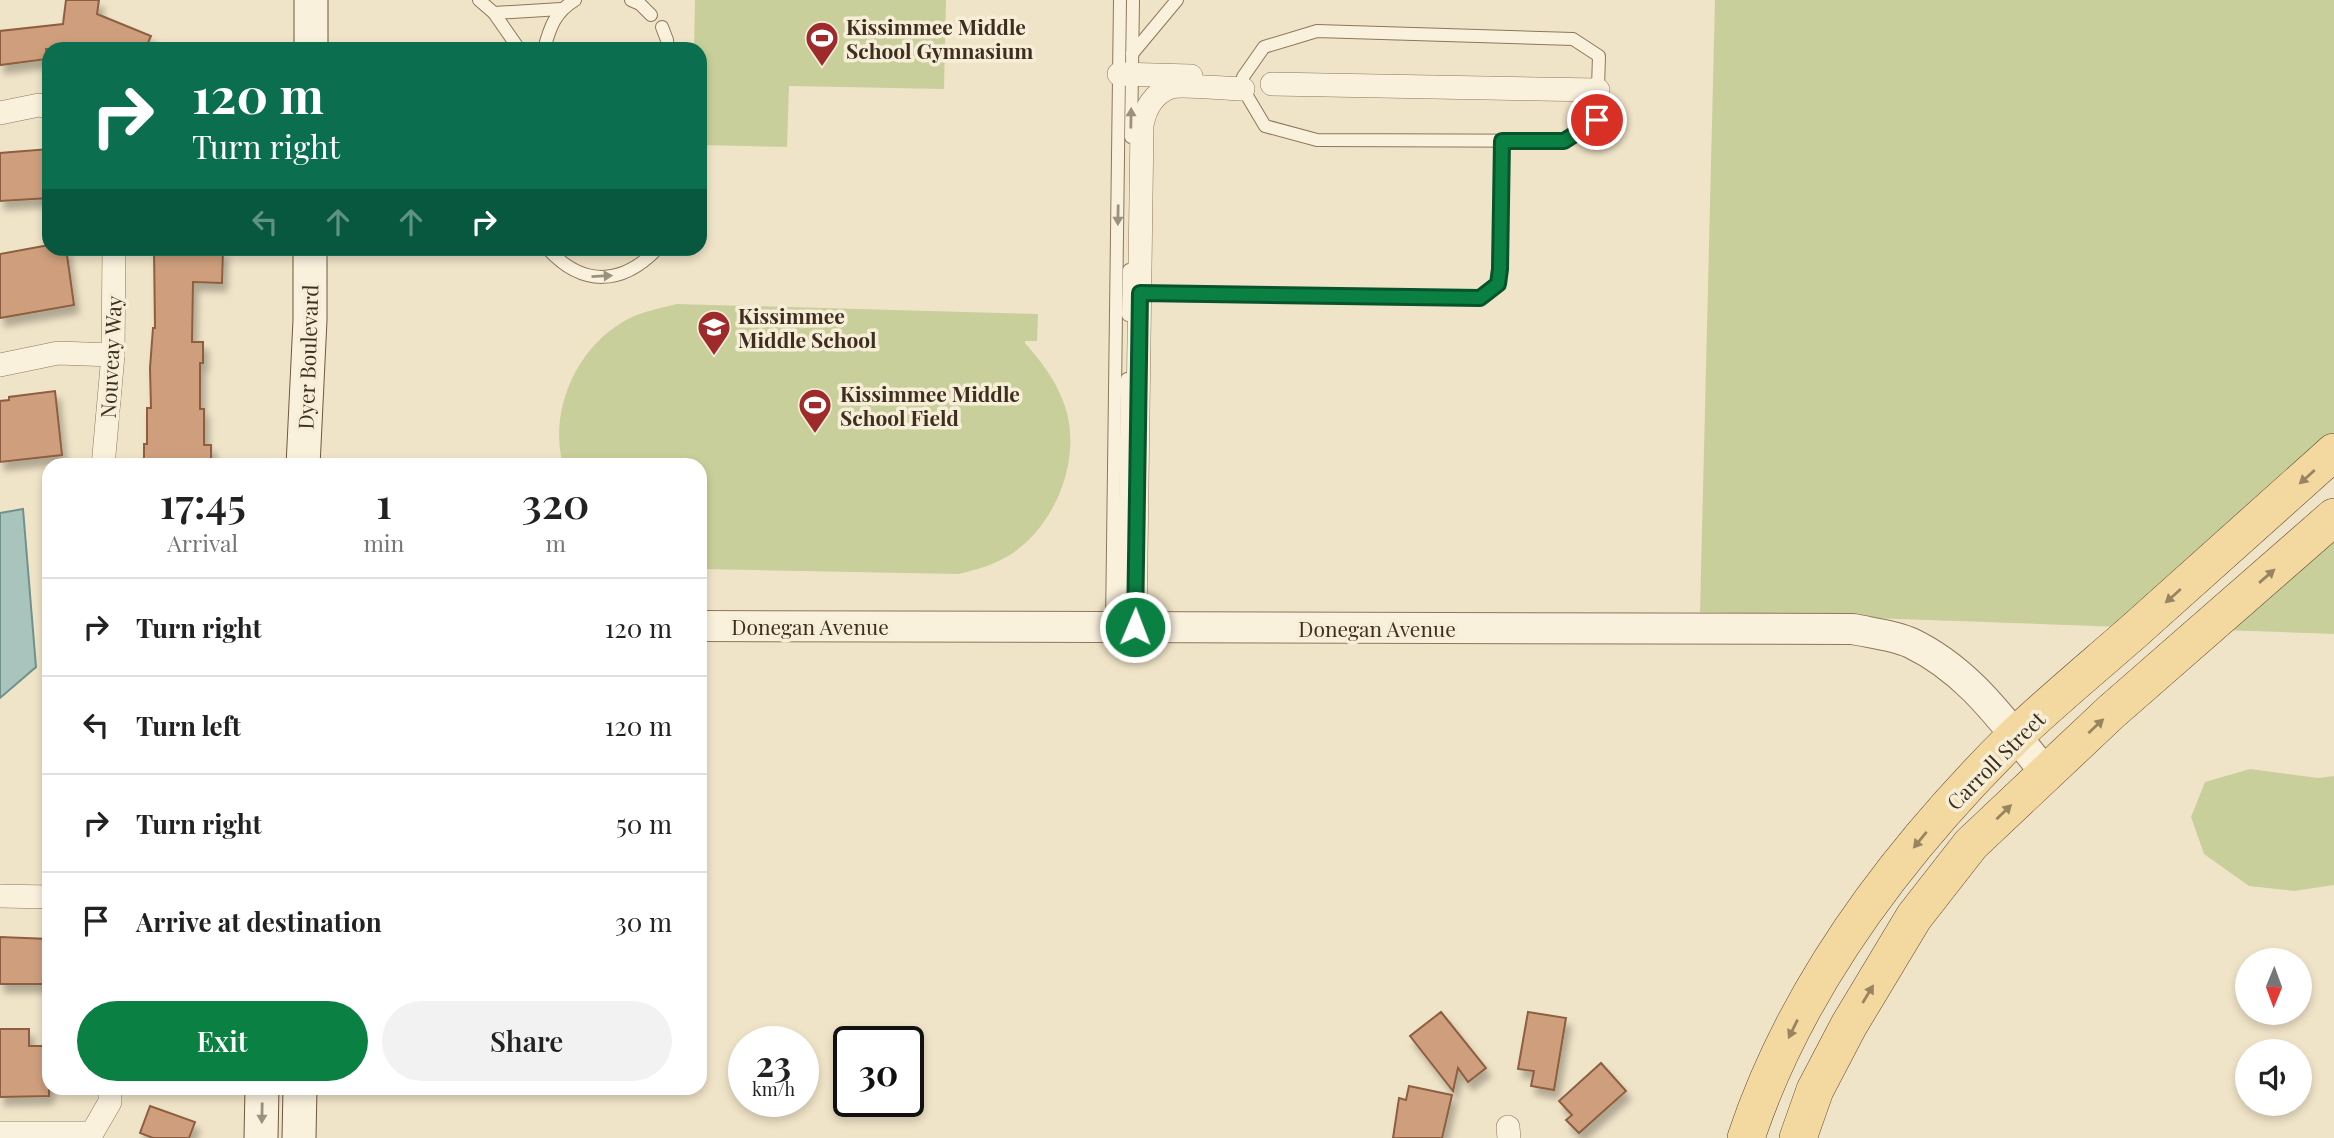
<!DOCTYPE html>
<html lang="en">
<head>
<meta charset="utf-8">
<style>
	body { margin:0; font-family:"Playfair Display",serif; background:#f2f2f2; color:#222; height:100vh; display:flex; flex-direction:column; font-size:26px; white-space:nowrap }
	* { box-sizing:border-box; margin:0 }
	p { font-size:23px; color:#767676 }
	.icon { flex:none; width:38px; height:38px; fill:none; stroke:currentColor; stroke-width:2; stroke-linecap:round; stroke-linejoin:round }
	.map { position:relative; flex:1; overflow:hidden }
	.side { position:absolute; left:42px; top:458px; width:665px; height:637px; display:flex; flex-direction:column; background:#fff; border-radius:21px; box-shadow:0 4px 10px #0003 }
	.side>* { flex:none }
	.guide { position:absolute; left:42px; top:42px; width:665px; height:214px; border-radius:21px; box-shadow:0 4px 10px #0003; background:#0b6e4f; color:#fff; overflow:hidden }
	.needle { width:46px; rotate:181deg }
	.tools { position:absolute; left:2235px; top:948px; display:grid; gap:14px }
	.tools a { display:grid; place-items:center; width:77px; height:77px; border-radius:50%; background:#fff; box-shadow:0 4px 10px #0003; font-size:35px }
	.speed { position:absolute; left:728px; top:1026px; display:flex; gap:14px; font-size:35px; font-weight:700; text-align:center }
	.speed>* { display:grid; place-content:center; width:91px; height:91px; border-radius:50%; background:#fff; box-shadow:0 4px 10px #0003; line-height:1 }
	.speed small { font-size:18px; font-weight:400 }
	.speed .limit { border:4px solid #111; border-radius:10px; background:#fff; color:#111 }
	.pin { position:absolute; display:grid; place-items:center; width:60px; height:60px; color:#fff; margin:-30px; border:4px solid #fff; border-radius:50%; box-shadow:0 2px 7px #0007 }
	.me { position:absolute; width:77px; margin:-38px; rotate:1deg; stroke-linejoin:round; filter:drop-shadow(0 0 5px #0008) }
	.turn { display:flex; align-items:center; gap:24px; height:147px; padding:0 35px; font-size:32px }
	.turn .icon { width:91px; height:91px; stroke-width:2.5 }
	.turn b { display:block; font-size:49px; line-height:60px }
	.lanes { display:flex; align-items:center; height:66px; padding:0 35px; background:#0003; justify-content:center; gap:35px; direction:ltr }
	.lanes .off { opacity:.35 }
	.eta { display:flex; justify-content:space-evenly; align-items:center; height:119px; text-align:center }
	.eta b { font-size:42px; font-weight:600; line-height:49px }
	.action { display:flex; gap:14px; margin-top:auto; padding:14px 35px }
	.action a { flex:1; height:80px; border-radius:42px; background:#0b8043; color:#fff; font-size:28px; font-weight:600; line-height:80px; text-align:center }
	.action a+a { background:#f2f2f2; color:#222 }
	ul { padding:0; list-style:none }
	li { display:flex; align-items:center; gap:21px; height:98px; padding:0 35px; border-top:2px solid #e0e0e0 }
	li div { flex:1 }
	li b { display:block; font-size:26px }
	li em { font-style:normal }
	.map>svg:first-child { display:block }
</style>
</head>
<body>
<div class="map">
<svg width="2334" height="1138" viewBox="0 0 2334 1138">
	<defs>
		<filter id="shadow"><feDropShadow dx="4.5" dy="8" stdDeviation="3.5" flood-color="#0004"/></filter>
	</defs>
	<rect width="100%" height="100%" fill="#f0e4c8"/>
	<g fill="#c9cf9b">
		<path d="M695 0H946L944 89 789 86 787 147 700 145V49H694Z"/>
		<path d="M1715 0H2334V438L2122 627 1700 612Z"/>
		<path d="M677 304 1038 314 1037 341H1025V343C1040 360 1055 379 1063 401 1084 453 1058 522 1013 553 996 564 977 570 958 574L700 569V466L563 465C549 413 574 352 621 323 638 312 658 309 677 304Z"/>
		<path d="M2334 531V634L2221 630Z"/>
		<path d="M2250 769 2318 778 2334 776V885L2294 891 2249 886 2204 854 2191 817 2205 782Z"/>
	</g>
	<path fill="#a9c4bc" stroke="#6f938a" stroke-width="2" d="M23 509 36 667 0 698V513Z"/>
	<g fill="#cf9f7d" stroke="#8d5f41" stroke-width="2" filter="url(#shadow)">
		<path d="M66 0H99L97 14 151 36 145 49H46L47 59 0 65V31L63 24Z"/>
		<path d="M49 149V198L0 201V153Z"/>
		<path d="M49 245V248H66L74 305 0 318V254Z"/>
		<path d="M154 248 223 250 222 283 193 282 192 342H203V363H200V409H204V445H211V466H144V444H147V408H151L150 368 153 328H155Z"/>
		<path d="M55 391 62 455 0 462V401L9 400V397Z"/>
		<path d="M0 937 49 939V984H0Z"/>
		<path d="M1441 1012 1486 1068 1468 1082 1458 1068 1453 1091 1410 1036Z"/>
		<path d="M1528 1012 1566 1018 1554 1090 1531 1086 1534 1071 1518 1069Z"/>
		<path d="M0 1029H29V1046H49V1096L0 1097Z"/>
		<path d="M1601 1063 1626 1091 1579 1133 1566 1120 1572 1115 1559 1101Z"/>
		<path d="M1409 1086 1452 1095 1442 1138H1393L1399 1098 1406 1100Z"/>
		<path d="M150 1106 195 1122 189 1138H153L140 1133Z"/>
	</g>
	<g fill="none" stroke-linecap="round" stroke-linejoin="round">
		<defs>
			<g id="service">
				<path d="M479 0 494 13"/>
				<path d="M631 0 640 4 651 15"/>
				<path d="M662 27 667 40 668 49"/>
				<path d="M1317 31 1573 39 1599 56 1597 120 1564 141 1317 140 1265 126 1243 89V77L1264 47Z"/>
				<path d="M519 49 494 13 561 9"/>
				<path d="M544 49C550 27 555 12 575 0"/>
				<path d="M1132 54 1177 0"/>
				<path d="M1131 137 1133 0"/>
				<path d="M547 248C582 287 622 286 658 248"/>
				<path d="M1134 293 1480 298 1498 284 1502 141"/>
				<path d="M1128 315 1129 270"/>
				<path d="M1112 626 1120 0"/>
				<path d="M1123 627 1127 379"/>
			</g>
			<g id="minor">
				<path d="M1119 74 1191 76"/>
				<path d="M1272 84 1598 90"/>
				<path d="M0 113 39 105 49 107"/>
				<path d="M0 365 58 353 113 355"/>
				<path d="M103 466 113 355 114 248"/>
				<path d="M1135 627 1142 125C1145 109 1154 93 1171 87 1182 84 1229 89 1243 89"/>
				<path d="M0 896 49 897"/>
				<path d="M1508 1127 1509 1138"/>
				<path d="M0 1133H92L110 1102V1088"/>
			</g>
			<path id="tertiary" d="M700 626 1853 629C1871 633 1894 635 1911 643 1971 672 2004 723 2046 773"/>
			<g id="secondary">
				<path d="M311 49V0"/>
				<path d="M303 466 310 320V248"/>
				<path d="M261 1138 262 1088"/>
				<path d="M299 1138 300 1088"/>
			</g>
			<g id="primary">
				<path d="M1746 1138C1797 984 1900 850 2014 737 2052 701 2093 667 2133 632 2200 572 2267 512 2334 452"/>
				<path d="M1798 1138 1815 1090 1849 1025 1914 917 1971 844 2111 712 2334 517"/>
			</g>
		</defs>
		<use href="#service" stroke="#8d765c" stroke-width="14"/>
		<use href="#minor" stroke="#8d765c" stroke-width="24"/>
		<use href="#tertiary" stroke="#8d765c" stroke-width="32"/>
		<use href="#secondary" stroke="#6f573f" stroke-width="35"/>
		<use href="#primary" stroke="#5b4430" stroke-width="38"/>
		<use href="#service" stroke="#faf1dc" stroke-width="12"/>
		<use href="#minor" stroke="#faf1dc" stroke-width="23"/>
		<use href="#tertiary" stroke="#faf1dc" stroke-width="30"/>
		<use href="#secondary" stroke="#faf1dc" stroke-width="33"/>
		<use href="#primary" stroke="#f3d9a0" stroke-width="37"/>
	</g>
	<defs><path id="oneway-solid" d="M-6-.8H1V-3.2L6.5 0L1 3.2V.8H-6Z" transform="scale(1.75)"/></defs>
	<g fill="#9c907e">
		<use href="#oneway-solid" transform="translate(1131 118) rotate(-89)"/>
		<use href="#oneway-solid" transform="translate(1118 215) rotate(91)"/>
		<use href="#oneway-solid" transform="translate(602 276) rotate(-3)"/>
		<use href="#oneway-solid" transform="translate(262 1113) rotate(91)"/>
	</g>
	<g fill="#988460">
		<use href="#oneway-solid" transform="translate(2307 477) rotate(138)"/>
		<use href="#oneway-solid" transform="translate(2267 576) rotate(-41)"/>
		<use href="#oneway-solid" transform="translate(2173 596) rotate(138)"/>
		<use href="#oneway-solid" transform="translate(2096 726) rotate(-43)"/>
		<use href="#oneway-solid" transform="translate(2004 812) rotate(-44)"/>
		<use href="#oneway-solid" transform="translate(1920 840) rotate(129)"/>
		<use href="#oneway-solid" transform="translate(1868 994) rotate(-59)"/>
		<use href="#oneway-solid" transform="translate(1793 1029) rotate(116)"/>
	</g>
	<g fill="none" stroke-linecap="round" stroke-linejoin="round">
		<defs>
			<path id="route" d="M1135 627 1140 293 1480 298 1498 284 1500 269 1502 141H1564L1597 120"/>
		</defs>
		<use href="#route" stroke="#07532c" stroke-width="18"/>
		<use href="#route" stroke="#0b8043" stroke-width="12"/>
	</g>
	<defs>
		<symbol id="stadium-pin" viewBox="-11 -11 22 30"><path d="M0 17L-7.5 6A9.5 9.5 0 1 1 7.5 6Z" fill="#9e2a2b" stroke="#f7eed8"/><path d="M0-5a6.5 5 0 1 0 0 10a6.5 5 0 1 0 0-10ZM-3.5-1.8h7v3.6h-7Z" fill="#fff"/></symbol>
		<symbol id="school-pin" viewBox="-11 -11 22 30"><path d="M0 17L-7.5 6A9.5 9.5 0 1 1 7.5 6Z" fill="#9e2a2b" stroke="#f7eed8"/><path d="M0-5L7-2L0 1L-7-2ZM-4 1L0 2.5L4 1V4Q0 6-4 4Z" fill="#fff"/></symbol>
	</defs>
	<g fill-rule="evenodd">
		<use href="#stadium-pin" x="803" y="19" width="38" height="52"/>
		<use href="#school-pin" x="695" y="308" width="38" height="52"/>
		<use href="#stadium-pin" x="796" y="386" width="38" height="52"/>
	</g>
	<g text-anchor="middle" dominant-baseline="central" stroke-width="7" stroke-linejoin="round" paint-order="stroke">
		<g font-size="21" font-weight="bold" fill="#3d2e20" stroke="#f7eed8" text-anchor="start">
			<text x="846" y="26">Kissimmee Middle<tspan x="846" dy="24">School Gymnasium</tspan></text>
			<text x="738" y="315">Kissimmee<tspan x="738" dy="24">Middle School</tspan></text>
			<text x="840" y="393">Kissimmee Middle<tspan x="840" dy="24">School Field</tspan></text>
		</g>
		<g font-size="21" fill="#3d2e20" stroke="#f7eed8">
			<text transform="translate(110 357) rotate(-87)">Nouveay Way</text>
			<text transform="translate(307 357) rotate(-88)">Dyer Boulevard</text>
			<text x="810" y="626">Donegan Avenue</text>
			<text x="1377" y="628">Donegan Avenue</text>
			<text transform="translate(1995 760) rotate(-45)">Carroll Street</text>
		</g>
	</g>
</svg>
<div class="tools">
<a><svg class="needle" viewBox="-14 -14 28 28"><path d="M0-13l5 13h-10z" fill="#e53935"/><path d="M0 13l5-13h-10z" fill="#767676"/></svg></a>
<a><svg class="icon" aria-label="sound" viewBox="0 0 24 24"><path d="M4 9h4l5-4v14l-5-4H4zM17 9q2 3 0 6"/></svg></a>
</div>
<div class="speed"><div>23<small>km/h</small></div><div class="limit">30</div></div>
<div class="pin" style="left:1597px;top:120px;background:#d93025"><svg class="icon" aria-label="arrive" viewBox="0 0 24 24"><path d="M6 21V4h12l-3 4 3 4H6"/></svg></div>
<svg class="me" style="left:1135px;top:627px" viewBox="-20 -20 40 40"><circle r="17" fill="#0b8043" stroke="#fff" stroke-width="3"/><path d="M0-11L8 9 0 5-8 9z" fill="#fff"/></svg>
<div class="guide">
<div class="turn"><svg class="icon" aria-label="right" viewBox="0 0 24 24"><path d="M7 20v-9h11M14 6l5 5-5 5"/></svg><div><b>120 m</b>Turn right</div></div>
<div class="lanes"><svg class="icon off" aria-label="left" viewBox="0 0 24 24"><path d="M17 20v-9H6M10 6l-5 5 5 5"/></svg><svg class="icon off" aria-label="ahead" viewBox="0 0 24 24"><path d="M12 20V5M6 11l6-6 6 6"/></svg><svg class="icon off" aria-label="ahead" viewBox="0 0 24 24"><path d="M12 20V5M6 11l6-6 6 6"/></svg><svg class="icon" aria-label="right" viewBox="0 0 24 24"><path d="M7 20v-9h11M14 6l5 5-5 5"/></svg></div>
</div>
<section class="side">
<div class="eta">
<div><b>17:45</b><p>Arrival</p></div>
<div><b>1</b><p>min</p></div>
<div><b>320</b><p>m</p></div>
</div>
<ul>
<li><svg class="icon" aria-label="right" viewBox="0 0 24 24"><path d="M7 20v-9h11M14 6l5 5-5 5"/></svg><div><b>Turn right</b></div><em>120 m</em></li>
<li><svg class="icon" aria-label="left" viewBox="0 0 24 24"><path d="M17 20v-9H6M10 6l-5 5 5 5"/></svg><div><b>Turn left</b></div><em>120 m</em></li>
<li><svg class="icon" aria-label="right" viewBox="0 0 24 24"><path d="M7 20v-9h11M14 6l5 5-5 5"/></svg><div><b>Turn right</b></div><em>50 m</em></li>
<li><svg class="icon" aria-label="arrive" viewBox="0 0 24 24"><path d="M6 21V4h12l-3 4 3 4H6"/></svg><div><b>Arrive at destination</b></div><em>30 m</em></li>
</ul>
<div class="action"><a>Exit</a><a>Share</a></div>
</section>
</div>
</body>
</html>
